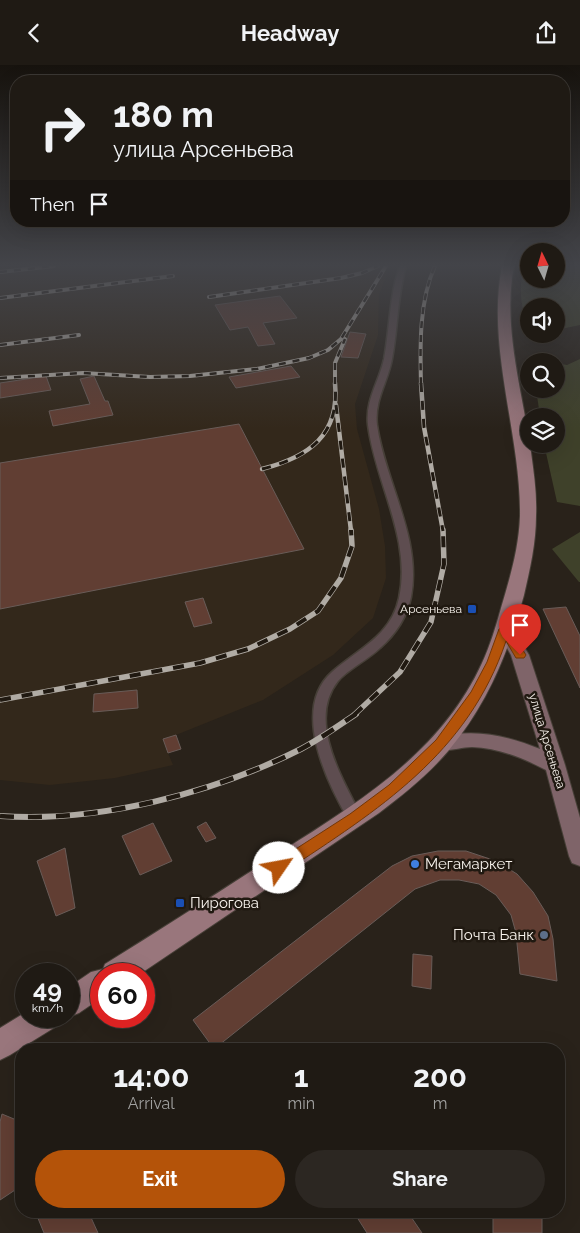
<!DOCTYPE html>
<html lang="en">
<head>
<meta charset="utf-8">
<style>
	body { margin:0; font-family:Raleway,sans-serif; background:#2c2722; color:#f1f3f6; height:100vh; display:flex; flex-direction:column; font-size:19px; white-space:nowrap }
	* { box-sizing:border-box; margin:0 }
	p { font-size:16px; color:#a1a1a0 }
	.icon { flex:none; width:28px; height:28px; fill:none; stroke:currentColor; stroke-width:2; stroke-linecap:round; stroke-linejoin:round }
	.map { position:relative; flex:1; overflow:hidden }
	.panel { position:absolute; left:15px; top:978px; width:550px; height:175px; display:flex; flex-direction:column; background:#1f1a14; border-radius:20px; box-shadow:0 5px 20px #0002,0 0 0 1px #3c3834 }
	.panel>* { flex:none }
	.banner { position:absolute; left:10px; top:10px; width:560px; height:152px; border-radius:20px; box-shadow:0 5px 20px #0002,0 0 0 1px #3c3834; background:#1f1a14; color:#f1f3f6; overflow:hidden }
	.needle { width:32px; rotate:355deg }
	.controls { position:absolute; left:520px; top:178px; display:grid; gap:10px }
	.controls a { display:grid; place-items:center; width:45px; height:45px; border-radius:50%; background:#1f1a14; box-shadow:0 5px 20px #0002,0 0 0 1px #3c3834; font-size:25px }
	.speed { position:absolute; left:15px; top:898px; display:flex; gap:10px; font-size:25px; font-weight:700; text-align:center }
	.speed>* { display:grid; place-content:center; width:65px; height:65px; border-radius:50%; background:#1f1a14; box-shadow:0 5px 20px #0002,0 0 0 1px #3c3834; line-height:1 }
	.speed small { font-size:12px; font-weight:400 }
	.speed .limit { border:8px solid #d22; background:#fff; color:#111 }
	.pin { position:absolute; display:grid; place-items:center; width:42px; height:42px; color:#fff; margin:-51px -21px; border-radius:50% 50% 50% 0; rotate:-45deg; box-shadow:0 0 5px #0007 }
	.pin .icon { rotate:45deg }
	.me { position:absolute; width:55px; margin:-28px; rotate:57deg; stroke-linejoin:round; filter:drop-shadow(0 0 4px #0008) }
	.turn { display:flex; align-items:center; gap:18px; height:105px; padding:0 20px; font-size:22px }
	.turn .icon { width:65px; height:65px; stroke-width:2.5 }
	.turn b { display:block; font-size:35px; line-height:42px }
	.then { display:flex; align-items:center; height:48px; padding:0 20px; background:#0003; gap:10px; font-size:19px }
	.eta { display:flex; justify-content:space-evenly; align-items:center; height:85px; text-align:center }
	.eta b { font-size:30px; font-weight:700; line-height:35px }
	.button { display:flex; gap:10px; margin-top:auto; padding:10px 20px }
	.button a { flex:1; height:58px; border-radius:30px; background:#b45309; color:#fff; font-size:20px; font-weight:700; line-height:58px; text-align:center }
	.button a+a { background:#2c2722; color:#f1f3f6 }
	header { display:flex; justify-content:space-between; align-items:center; height:65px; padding:0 20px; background:#1f1a14; font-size:22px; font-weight:700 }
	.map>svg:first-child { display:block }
</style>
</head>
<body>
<header><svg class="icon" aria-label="back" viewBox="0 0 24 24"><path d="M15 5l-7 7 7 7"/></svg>Headway<svg class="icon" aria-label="share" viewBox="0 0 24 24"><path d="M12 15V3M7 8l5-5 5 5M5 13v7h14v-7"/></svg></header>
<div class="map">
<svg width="580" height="1168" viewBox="0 0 580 1168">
	<rect width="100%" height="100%" fill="#29221a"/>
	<path fill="#33281b" d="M23 201H390L379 230 378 270 355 339 357 364 379 444 385 481 386 513 373 553 333 590 263 635 176 670 181 684 168 688 173 700 115 713 50 720 0 715V204Z"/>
	<g fill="#3f412a">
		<path d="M525 201H529V214H556V201H580V260L556 265V241H529V256C519 246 519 213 525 201Z"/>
		<path d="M580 294V441L557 437 544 379H556V351H540L536 324H556V298L567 300Z"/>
		<path d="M580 467V517H579L552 484Z"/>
	</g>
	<g fill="#613e33" stroke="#695c58">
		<path d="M280 231 297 253 263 258 275 279 258 281 248 262 230 265 215 240Z"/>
		<path d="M350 267 366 269 358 293 341 292Z"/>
		<path d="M291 301 300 312 236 323 229 312Z"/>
		<path d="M46 311 51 325 0 333V318Z"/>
		<path d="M94 311 105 336H108L113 350 53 361 49 346 90 339 80 314Z"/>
		<path d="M239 359 304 484 0 544V398Z"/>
		<path d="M203 533 212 558 194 562 185 537Z"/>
		<path d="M566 542 580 571V623L543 544Z"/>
		<path d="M137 625 138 643 93 647 94 629Z"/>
		<path d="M176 670 181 684 168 688 163 674Z"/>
		<path d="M206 757 216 773 206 777 197 762Z"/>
		<path d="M153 758 172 796 140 810 122 771Z"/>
		<path d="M65 783 75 843 56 851 37 796Z"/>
		<path d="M438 786H466L496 796 517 809 533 827 548 851 553 874 557 916 520 909 516 868 511 850 496 830 479 819 459 815H440L415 824 214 984 193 955 392 801 412 791Z"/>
		<path d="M413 889 432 891 431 924 412 921Z"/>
		<path d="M2 1049 14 1054 21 1050V1121L0 1135V1057Z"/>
		<path d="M35 1146H88L98 1168H44Z"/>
		<path d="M353 1146H407L422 1168H367Z"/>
		<rect x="493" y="1146" width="49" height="22"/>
	</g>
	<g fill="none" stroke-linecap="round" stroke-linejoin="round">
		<defs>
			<path id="street" d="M400 201H406C397 232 398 263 392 294 388 317 374 335 377 360 385 417 422 473 411 532 407 552 395 570 380 583 369 594 347 605 338 616 306 656 344 716 362 753L360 757 355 759 350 757C328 720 290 644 332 607 358 584 391 571 399 533 412 474 375 417 368 360 365 335 379 317 384 294 390 263 389 231 400 201Z"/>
			<path id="secondary" d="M505 558 511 560 529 590 565 700 580 753V801L572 798 569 791 546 705C523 693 499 683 472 682 460 682 446 688 434 684L431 679 434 674C470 662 506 670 540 684L511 590 496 564 499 560Z"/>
			<g id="primary">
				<path d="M502 201H514C502 262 523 328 531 387 534 409 537 430 536 451 536 478 530 504 524 530 508 588 488 638 449 685 429 709 404 729 379 748L140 909H101V933L79 948 69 952 67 951H69V922L91 907 103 904 105 899C163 863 221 826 279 788 359 737 441 688 482 598 490 581 496 561 501 543 510 513 519 482 520 451 521 369 486 282 502 201Z"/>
				<path d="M26 947V951H61L57 961 10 990 0 995V963Z"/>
			</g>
		</defs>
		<use href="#street" stroke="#463f37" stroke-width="3"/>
		<use href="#secondary" stroke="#463f37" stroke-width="2"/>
		<use href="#primary" stroke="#463f37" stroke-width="2"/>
		<use href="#street" fill="#5e4d50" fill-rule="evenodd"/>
		<use href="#secondary" fill="#7f6469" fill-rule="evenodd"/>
		<use href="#primary" fill="#99767c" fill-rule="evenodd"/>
		<defs>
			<g id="rail-far3">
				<path d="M0 207 54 201"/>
				<path d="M209 232 341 213 362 208 378 201"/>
				<path d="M0 233 173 211"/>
				<path d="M0 280 79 270"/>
				<path d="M0 313 83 308 150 312 190 311 257 304 309 293 328 285 341 274 386 201"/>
				<path d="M335 319V298L345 274"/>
				<path d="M421 319C420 281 419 236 435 201"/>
			</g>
			<g id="rail-far2">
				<path d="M421 318 424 362 443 466"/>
				<path d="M336 340 351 466"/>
				<path d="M262 404C309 392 340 370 335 318"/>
			</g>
			<g id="rail-far1">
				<path d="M0 635 200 598 248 584 290 564 318 546 341 513 352 481 351 465"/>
				<path d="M354 650 400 607 431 557 444 499 443 465"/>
			</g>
			<path id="rail" d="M0 751C98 758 214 728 301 684 320 674 338 661 356 649"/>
		</defs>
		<use href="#rail-far3" stroke="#b0aba4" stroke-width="4"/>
		<use href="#rail-far2" stroke="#b0aba4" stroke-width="4.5"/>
		<use href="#rail-far1" stroke="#b0aba4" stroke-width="5.5"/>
		<use href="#rail" stroke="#b0aba4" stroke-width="6"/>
		<use href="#rail-far3" stroke="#201911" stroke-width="2.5" stroke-dasharray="7" stroke-linecap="butt"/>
		<use href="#rail-far2" stroke="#201911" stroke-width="3" stroke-dasharray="9" stroke-linecap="butt"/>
		<use href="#rail-far1" stroke="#201911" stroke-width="4" stroke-dasharray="11" stroke-linecap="butt"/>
		<use href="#rail" stroke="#201911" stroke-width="4.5" stroke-dasharray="14" stroke-linecap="butt"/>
	</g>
	<linearGradient id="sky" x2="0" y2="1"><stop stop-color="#17130e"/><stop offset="0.55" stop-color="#434449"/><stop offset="1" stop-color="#434449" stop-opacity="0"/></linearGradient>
	<rect width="580" height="364" fill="url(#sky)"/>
	<path fill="#b45309" stroke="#753606" d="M504 560 508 562 526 590 524 593H516L506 576C468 689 378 745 284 807L279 809 274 807 272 803 274 798 350 749 389 720 436 675 471 627 487 597 499 564Z"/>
	<g fill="#1a4fb4" stroke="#201911" stroke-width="2">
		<rect x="467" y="539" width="10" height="10" rx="2.5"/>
		<rect x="175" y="833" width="10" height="10" rx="2.5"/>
	</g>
	<circle fill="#3f7fe0" stroke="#201911" stroke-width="2" cx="415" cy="799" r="5"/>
	<circle fill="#5c6f8a" stroke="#201911" stroke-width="2" cx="544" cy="870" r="5"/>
	<g text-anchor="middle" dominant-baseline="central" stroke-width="5" stroke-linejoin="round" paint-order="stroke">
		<g font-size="12" fill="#f7f2ec" stroke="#201911" text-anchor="end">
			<text x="462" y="544">Арсеньева</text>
		</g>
		<g font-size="12" fill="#f7f2ec" stroke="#201911">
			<text transform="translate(547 676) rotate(73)">улица Арсеньева</text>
		</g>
		<g font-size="15" fill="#f7f2ec" stroke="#201911" text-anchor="start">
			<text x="425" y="799">Мегамаркет</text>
			<text x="190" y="838">Пирогова</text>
			<text x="534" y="870" text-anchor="end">Почта Банк</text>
		</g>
	</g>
</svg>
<div class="controls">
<a><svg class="needle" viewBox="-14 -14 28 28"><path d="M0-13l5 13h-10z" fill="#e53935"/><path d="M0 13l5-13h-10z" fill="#a1a1a0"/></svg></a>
<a><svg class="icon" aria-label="sound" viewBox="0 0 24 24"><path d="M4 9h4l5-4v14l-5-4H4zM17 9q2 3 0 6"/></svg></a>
<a><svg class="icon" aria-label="search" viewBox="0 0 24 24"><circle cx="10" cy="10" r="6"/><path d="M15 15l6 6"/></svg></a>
<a><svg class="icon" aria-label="layers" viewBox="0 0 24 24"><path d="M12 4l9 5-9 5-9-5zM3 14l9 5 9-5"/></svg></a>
</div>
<div class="speed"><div>49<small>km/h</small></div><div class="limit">60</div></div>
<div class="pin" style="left:520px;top:590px;background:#d93025"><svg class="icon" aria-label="arrive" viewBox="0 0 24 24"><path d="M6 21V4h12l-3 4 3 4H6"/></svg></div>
<svg class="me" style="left:279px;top:803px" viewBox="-20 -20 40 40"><circle r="19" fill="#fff"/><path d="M0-13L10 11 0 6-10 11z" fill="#b45309"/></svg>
<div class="banner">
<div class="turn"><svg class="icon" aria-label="right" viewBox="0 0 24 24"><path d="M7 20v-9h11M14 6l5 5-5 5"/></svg><div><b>180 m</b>улица Арсеньева</div></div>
<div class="then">Then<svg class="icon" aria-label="arrive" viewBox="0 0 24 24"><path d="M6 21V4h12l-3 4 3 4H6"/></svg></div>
</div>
<section class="panel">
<div class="eta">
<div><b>14:00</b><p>Arrival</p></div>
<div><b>1</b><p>min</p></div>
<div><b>200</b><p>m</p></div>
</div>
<div class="button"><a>Exit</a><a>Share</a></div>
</section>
</div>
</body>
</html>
